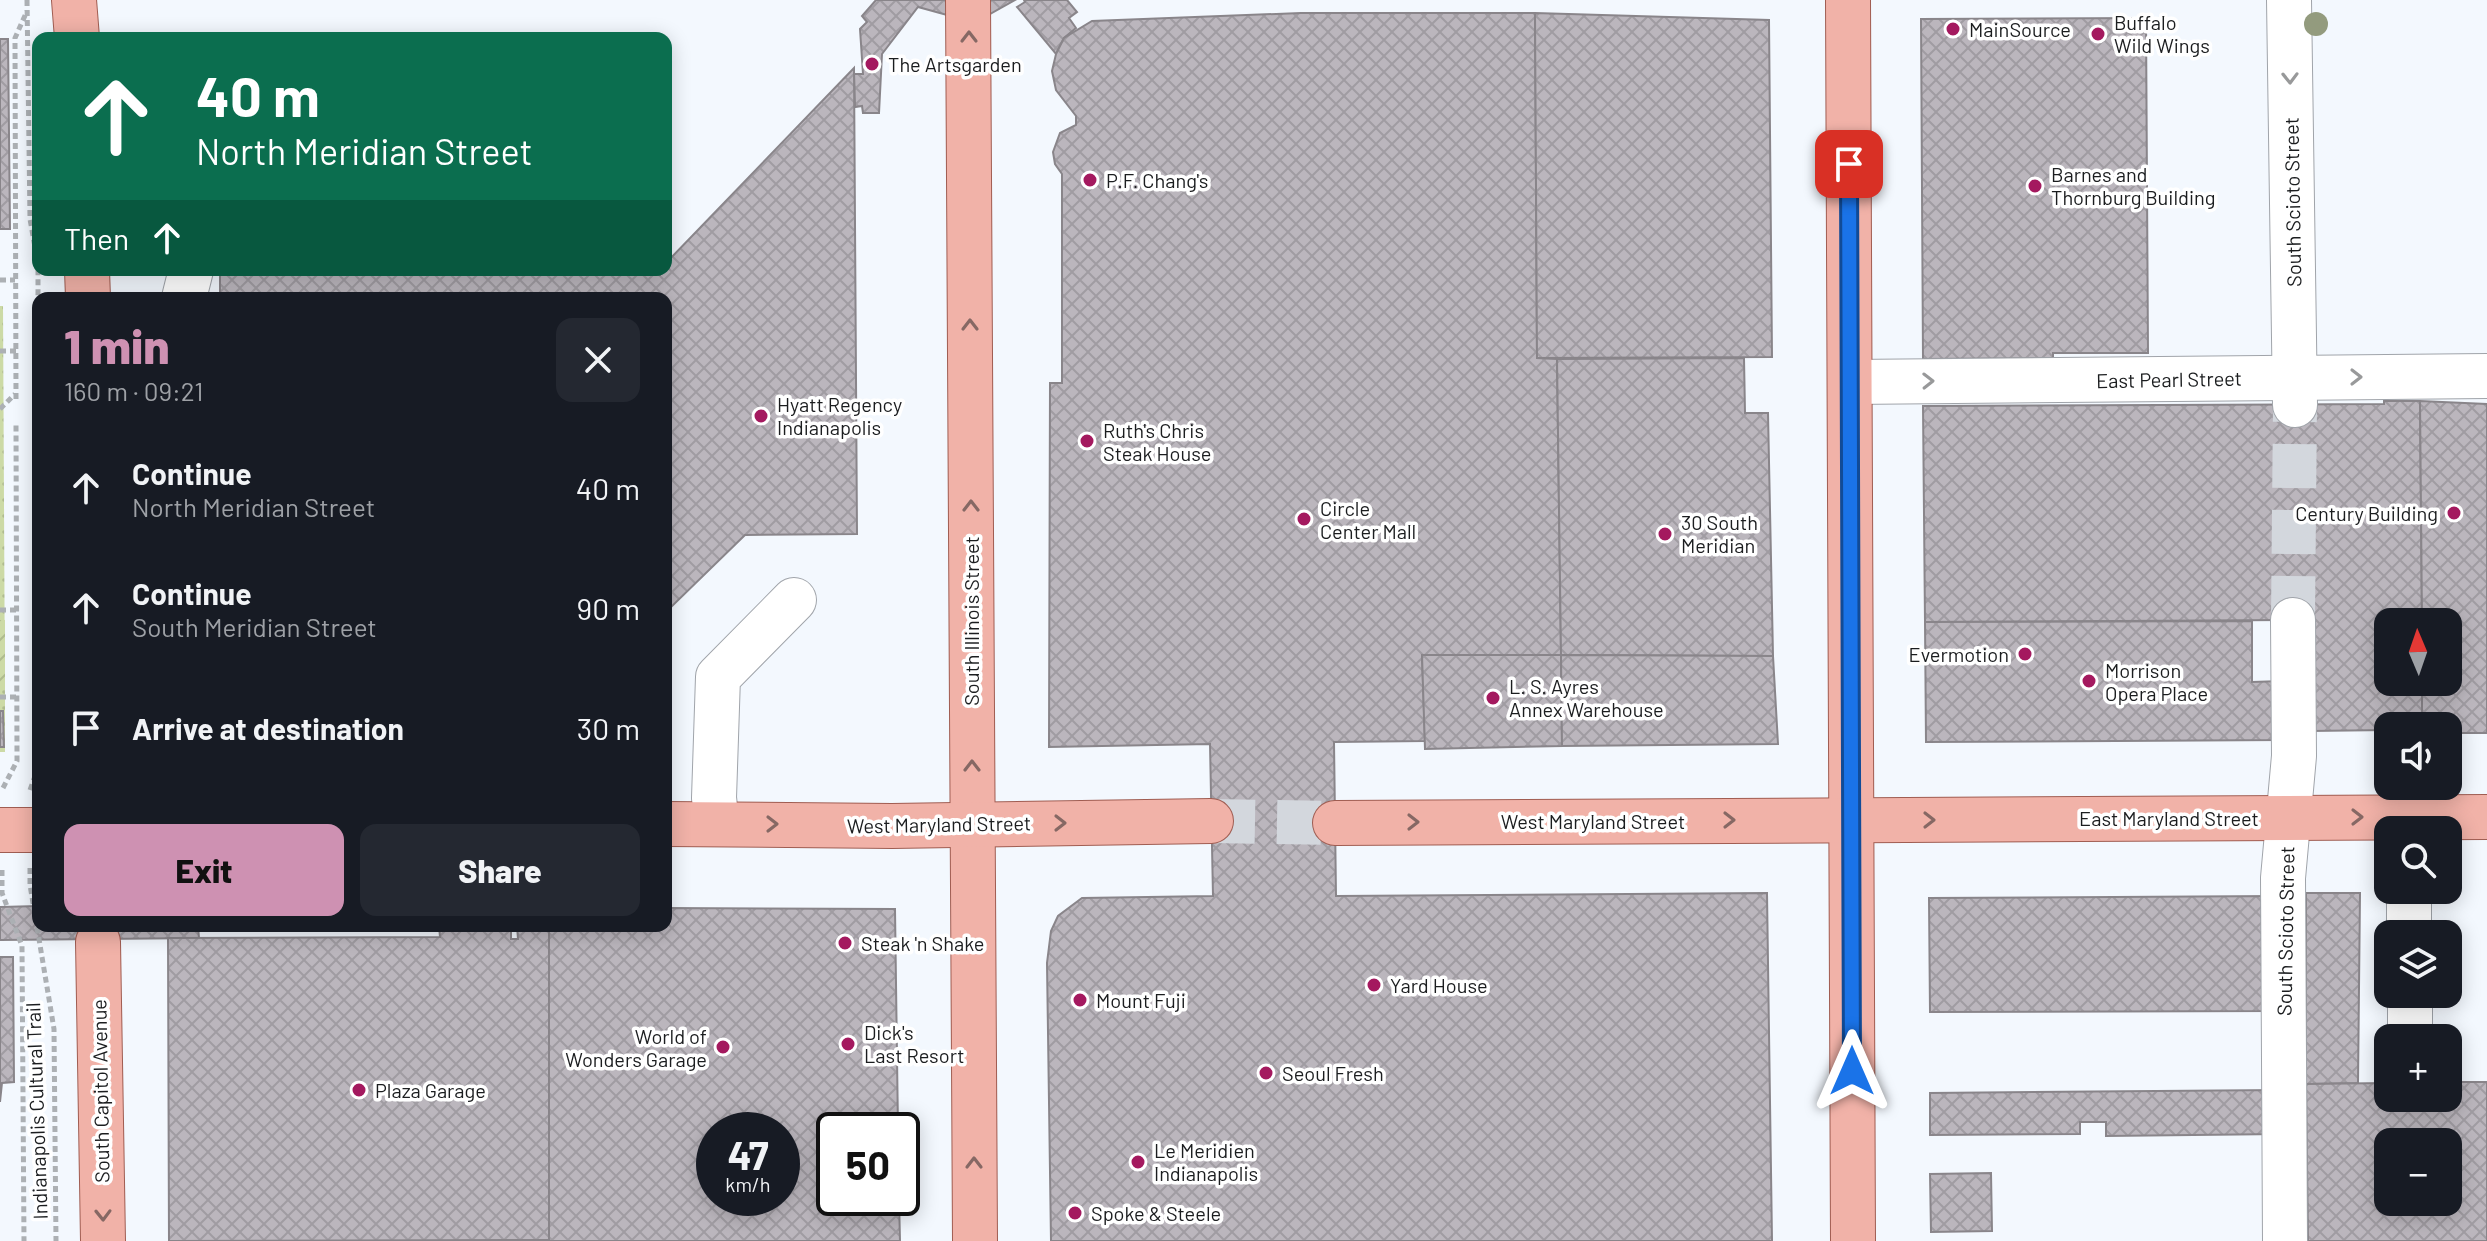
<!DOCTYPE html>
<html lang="en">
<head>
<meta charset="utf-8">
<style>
	body { margin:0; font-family:Barlow,sans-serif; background:#242831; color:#f1f3f6; height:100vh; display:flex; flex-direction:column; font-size:30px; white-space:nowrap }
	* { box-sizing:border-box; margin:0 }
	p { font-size:26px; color:#9ea1a6 }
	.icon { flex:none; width:44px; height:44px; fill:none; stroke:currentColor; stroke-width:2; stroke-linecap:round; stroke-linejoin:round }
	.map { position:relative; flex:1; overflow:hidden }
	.drawer { position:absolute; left:32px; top:292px; width:640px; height:640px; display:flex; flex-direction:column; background:#171b24; border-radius:16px; box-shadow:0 4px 20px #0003 }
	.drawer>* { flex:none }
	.banner { position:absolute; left:32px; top:32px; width:640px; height:244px; border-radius:16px; box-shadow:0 4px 20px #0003; background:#0b6e4f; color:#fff; overflow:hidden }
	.needle { width:52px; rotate:358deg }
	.controls { position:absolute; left:2374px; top:608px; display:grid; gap:16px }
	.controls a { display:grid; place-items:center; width:88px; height:88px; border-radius:16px; background:#171b24; box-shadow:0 4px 20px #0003; font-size:40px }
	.speed { position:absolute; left:696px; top:1112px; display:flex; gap:16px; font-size:40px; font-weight:700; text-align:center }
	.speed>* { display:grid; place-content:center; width:104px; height:104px; border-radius:50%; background:#171b24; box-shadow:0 4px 20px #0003; line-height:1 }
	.speed small { font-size:20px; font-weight:400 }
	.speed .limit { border:4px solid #111; border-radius:12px; background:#fff; color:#111 }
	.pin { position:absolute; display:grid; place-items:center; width:68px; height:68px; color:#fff; margin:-34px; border-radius:16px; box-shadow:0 4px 12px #0006 }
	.me { position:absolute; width:88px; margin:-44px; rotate:0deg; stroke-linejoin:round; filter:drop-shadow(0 0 6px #0008) }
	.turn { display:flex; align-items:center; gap:28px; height:168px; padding:0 32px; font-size:36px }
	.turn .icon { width:104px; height:104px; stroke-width:2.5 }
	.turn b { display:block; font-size:56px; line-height:68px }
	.then { display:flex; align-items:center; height:76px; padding:0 32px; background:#0003; gap:16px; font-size:30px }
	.round { display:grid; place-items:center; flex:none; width:84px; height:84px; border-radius:16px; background:#242831 }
	.head { display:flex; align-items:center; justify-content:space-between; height:136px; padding:0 32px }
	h1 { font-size:48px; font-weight:800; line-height:60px; color:#ce91b2 }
	.cta { display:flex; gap:16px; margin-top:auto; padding:16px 32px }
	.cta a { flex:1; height:92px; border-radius:16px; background:#ce91b2; color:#111; font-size:32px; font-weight:800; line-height:92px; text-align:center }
	.cta a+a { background:#242831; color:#f1f3f6 }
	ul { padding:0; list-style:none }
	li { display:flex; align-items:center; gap:24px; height:120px; padding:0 32px }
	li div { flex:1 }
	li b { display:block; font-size:30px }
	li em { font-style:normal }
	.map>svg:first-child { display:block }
</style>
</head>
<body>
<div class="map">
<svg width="2487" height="1241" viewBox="0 0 2487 1241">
	<defs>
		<pattern id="park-dots" width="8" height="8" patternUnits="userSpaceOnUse" patternTransform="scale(2)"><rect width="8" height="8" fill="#ccdaa6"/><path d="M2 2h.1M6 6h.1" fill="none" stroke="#afbb8e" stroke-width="1.8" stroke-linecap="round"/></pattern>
		<pattern id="garden-furrows" width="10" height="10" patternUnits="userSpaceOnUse" patternTransform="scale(2)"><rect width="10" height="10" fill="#ccdaa6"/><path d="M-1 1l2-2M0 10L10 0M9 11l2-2" fill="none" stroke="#afbb8e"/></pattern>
		<pattern id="building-cross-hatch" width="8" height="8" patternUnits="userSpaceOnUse" patternTransform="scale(2)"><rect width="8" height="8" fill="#bbb6bd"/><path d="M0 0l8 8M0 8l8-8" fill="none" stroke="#a09ca2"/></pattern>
	</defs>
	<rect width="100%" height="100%" fill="#f3f8fe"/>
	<path fill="url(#park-dots)" d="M0 306H3L5 698V752H0Z"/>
	<rect fill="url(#garden-furrows)" x="0" y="620" width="5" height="70"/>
	<g fill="url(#building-cross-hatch)" stroke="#89858a" stroke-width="2" fill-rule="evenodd">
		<path d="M876 0H1015L990 14 947 15 918 7 882 54 879 113H863L862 106 855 107 854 74H863L860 29 867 22 862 16Z"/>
		<path d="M1024 0H1067L1077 12 1069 18 1076 28 1064 38 1056 54 1017 7 1025 2Z"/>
		<path d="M1301 13H1535L1537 358 1557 359 1561 655H1422L1425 741 1334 742 1336 896 1767 893 1772 1241H1051L1047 963 1051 931 1058 916 1082 898 1213 896 1210 744 1049 747 1050 383H1062V174L1055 164 1053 152 1060 133 1076 125V116L1056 90 1052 71 1056 54 1064 38 1092 21Z"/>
		<path d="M1535 13 1769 20 1772 357 1537 358Z"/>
		<path d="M2146 18 2148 353H2053V358L1923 359 1921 19Z"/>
		<path d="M0 39H8L10 229H0Z"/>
		<path d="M854 68 857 534 745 535 666 612V298H220V270H600V274L660 275V270H666V263Z"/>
		<path d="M1744 358 1745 413H1768L1773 656 1561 655 1557 359Z"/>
		<path d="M2384 401H2420L2422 622H2388V682H2422V726H2388V730L2311 731V620L1925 622 1923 406 2384 404Z"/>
		<path d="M2420 401 2487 404V733H2453V736H2448V726H2422V682H2448V622H2422Z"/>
		<path d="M2252 621V682L2282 681V740L1926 742 1925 622Z"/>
		<path d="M1422 655H1561L1562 746 1425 749Z"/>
		<path d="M1561 655 1773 656 1778 744 1562 746Z"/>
		<path d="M0 711H3L4 747H0Z"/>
		<path d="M2306 893H2360L2358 1083 2306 1084Z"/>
		<path d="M2275 896V1011L1930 1012 1929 898Z"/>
		<path d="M38 906V926H198L199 938 0 940V907Z"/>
		<path d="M666 908 895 909 898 1130H834V1198H899L900 1241H549V926H666ZM714 1130H782V1198H714Z"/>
		<path d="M439 926H511V939H518L517 926H549V1240L169 1241 168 938 440 937Z"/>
		<path d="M0 957H13L14 1082 2 1083 0 1102Z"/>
		<path d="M2448 1082H2487V1241H2308L2306 1084 2388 1083V1098H2448ZM2388 1142H2448V1202H2388Z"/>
		<path d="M2279 1090 2280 1134 2106 1136V1122H2080V1134L1930 1135V1093Z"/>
		<path d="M1991 1173 1992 1231 1931 1232 1930 1174Z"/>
	</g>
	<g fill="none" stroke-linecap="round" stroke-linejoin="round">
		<path stroke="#d3d7dd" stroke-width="44" stroke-dasharray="44 22" stroke-linecap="butt" d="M2293 620 2295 405"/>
		<path stroke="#d3d7dd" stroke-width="44" stroke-dasharray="44 22" stroke-linecap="butt" d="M1211 821 1335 823"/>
		<defs>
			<g id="minor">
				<path d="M2289 0 2295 405"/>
				<path d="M184 298 191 270"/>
				<path d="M1850 382 2487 376"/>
				<path d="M717 824 714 798 718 677 794 600"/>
				<path d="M2409 890V934"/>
				<path d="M2410 994V1038"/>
				<path d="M2285 1241 2283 878 2294 756 2293 620"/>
			</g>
			<g id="major">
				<path d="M74 0 77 38"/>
				<path d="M968 0 975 1241"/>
				<path d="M1848 0 1853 1241"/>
				<path d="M87 270 88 298"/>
				<path d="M1335 823 2487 817"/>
				<path d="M666 824 892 826 1211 821"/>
				<path d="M0 830H38"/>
				<path d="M98 942 103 1241"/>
			</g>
		</defs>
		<use href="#minor" stroke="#a0a4aa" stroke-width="46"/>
		<use href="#major" stroke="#a05d52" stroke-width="46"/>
		<g stroke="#acb0b4" stroke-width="5" stroke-dasharray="6 4" stroke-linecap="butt">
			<path d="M27 0 30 219 38 264V321"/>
			<path d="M0 280H15"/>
			<path d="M0 351H16"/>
			<path d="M16 399 15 38 27 11"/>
			<path d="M0 409 15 394"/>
			<path d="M0 610H17"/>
			<path d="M0 697H17"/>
			<path d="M3 788 17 761 16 424"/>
			<path d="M30 790 38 768"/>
			<path d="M30 868V885L54 1029 56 1241"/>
			<path d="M2 870V893L22 946 24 1241"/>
		</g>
		<use href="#minor" stroke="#fff" stroke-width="44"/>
		<use href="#major" stroke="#f1b2a8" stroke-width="44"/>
	</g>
	<circle fill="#939b7e" cx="2316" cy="24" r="12"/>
	<defs><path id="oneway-chevron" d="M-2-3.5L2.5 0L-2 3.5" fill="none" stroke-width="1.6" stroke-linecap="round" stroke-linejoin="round" transform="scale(2)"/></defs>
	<g stroke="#866864">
		<use href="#oneway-chevron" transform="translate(969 37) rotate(-90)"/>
		<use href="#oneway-chevron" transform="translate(970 325) rotate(-90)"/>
		<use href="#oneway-chevron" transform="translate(971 506) rotate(-90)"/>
		<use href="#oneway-chevron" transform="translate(972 766) rotate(-90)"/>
		<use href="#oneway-chevron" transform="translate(2357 817)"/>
		<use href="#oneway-chevron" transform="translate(1729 820)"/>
		<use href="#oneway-chevron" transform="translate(1929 820)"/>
		<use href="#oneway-chevron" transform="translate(1413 822)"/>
		<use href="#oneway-chevron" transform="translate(1060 823)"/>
		<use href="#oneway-chevron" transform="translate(772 824)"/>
		<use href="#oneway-chevron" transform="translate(974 1163) rotate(-90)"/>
		<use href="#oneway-chevron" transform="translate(103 1215) rotate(89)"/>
	</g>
	<g stroke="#98999a">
		<use href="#oneway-chevron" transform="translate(2290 78) rotate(89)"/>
		<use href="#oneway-chevron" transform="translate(2356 377)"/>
		<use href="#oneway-chevron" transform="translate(1928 381) rotate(-1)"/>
	</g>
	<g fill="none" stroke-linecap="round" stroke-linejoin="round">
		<defs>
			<path id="route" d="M1849 164 1852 1071"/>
		</defs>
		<use href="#route" stroke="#114b97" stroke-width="20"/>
		<use href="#route" stroke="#1a73e8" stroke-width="14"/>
	</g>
	<g fill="#a4195f" stroke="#fff" stroke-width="3">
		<circle cx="1953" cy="29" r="8"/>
		<circle cx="2098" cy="34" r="8"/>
		<circle cx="872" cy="64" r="8"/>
		<circle cx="1090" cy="180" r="8"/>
		<circle cx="2035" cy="186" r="8"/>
		<circle cx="761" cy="416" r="8"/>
		<circle cx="1087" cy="441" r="8"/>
		<circle cx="2454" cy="513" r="8"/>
		<circle cx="1304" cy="519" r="8"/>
		<circle cx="1665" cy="534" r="8"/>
		<circle cx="2025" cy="654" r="8"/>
		<circle cx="2089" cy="681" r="8"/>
		<circle cx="1493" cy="698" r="8"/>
		<circle cx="845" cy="943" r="8"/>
		<circle cx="1374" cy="985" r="8"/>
		<circle cx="1080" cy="1000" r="8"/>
		<circle cx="848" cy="1044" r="8"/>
		<circle cx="723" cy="1047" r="8"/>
		<circle cx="1266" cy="1073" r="8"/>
		<circle cx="359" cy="1090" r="8"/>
		<circle cx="1138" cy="1162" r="8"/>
		<circle cx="1075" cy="1213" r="8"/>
	</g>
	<g text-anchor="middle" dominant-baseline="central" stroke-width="7" stroke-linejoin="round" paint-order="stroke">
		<g font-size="20" fill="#1b1d1f" stroke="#fff" text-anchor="start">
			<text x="2114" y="22">Buffalo<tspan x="2114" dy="23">Wild Wings</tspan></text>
			<text x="1969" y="29">MainSource</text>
			<text x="888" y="64">The Artsgarden</text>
			<text x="2051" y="174">Barnes and<tspan x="2051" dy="23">Thornburg Building</tspan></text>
			<text x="1106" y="180">P.F. Chang's</text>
			<text x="777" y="404">Hyatt Regency<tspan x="777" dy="23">Indianapolis</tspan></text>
			<text x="1103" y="430">Ruth's Chris<tspan x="1103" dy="23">Steak House</tspan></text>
			<text x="1320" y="508">Circle<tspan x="1320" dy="23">Center Mall</tspan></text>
			<text x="2438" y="513" text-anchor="end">Century Building</text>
			<text x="1681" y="522">30 South<tspan x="1681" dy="23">Meridian</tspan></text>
			<text x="2009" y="654" text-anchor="end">Evermotion</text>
			<text x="2105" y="670">Morrison<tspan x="2105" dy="23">Opera Place</tspan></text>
			<text x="1509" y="686">L. S. Ayres<tspan x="1509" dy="23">Annex Warehouse</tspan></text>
			<text x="861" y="943">Steak 'n Shake</text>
			<text x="1390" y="985">Yard House</text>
			<text x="1096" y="1000">Mount Fuji</text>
			<text x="864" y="1032">Dick's<tspan x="864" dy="23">Last Resort</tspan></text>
			<text x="707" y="1036" text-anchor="end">World of<tspan x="707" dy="23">Wonders Garage</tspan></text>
			<text x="1282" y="1073">Seoul Fresh</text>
			<text x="375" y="1090">Plaza Garage</text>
			<text x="1154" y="1150">Le Meridien<tspan x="1154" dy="23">Indianapolis</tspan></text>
			<text x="1091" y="1213">Spoke &amp; Steele</text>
		</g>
		<g font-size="20" fill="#1b1d1f" stroke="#fff">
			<text transform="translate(2292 202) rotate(-91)">South Scioto Street</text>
			<text transform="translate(2169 379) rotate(-1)">East Pearl Street</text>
			<text transform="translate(971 621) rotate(-90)">South Illinois Street</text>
			<text x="2169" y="818">East Maryland Street</text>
			<text x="1593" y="821">West Maryland Street</text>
			<text transform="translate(939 824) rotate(-1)">West Maryland Street</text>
			<text transform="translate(2285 931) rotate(-89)">South Scioto Street</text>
			<text transform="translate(100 1091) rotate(-91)">South Capitol Avenue</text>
			<text transform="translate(36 1111) rotate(-92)">Indianapolis Cultural Trail</text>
		</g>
	</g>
</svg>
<div class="controls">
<a><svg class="needle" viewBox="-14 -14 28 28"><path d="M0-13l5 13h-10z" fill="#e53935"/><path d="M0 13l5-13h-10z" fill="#9ea1a6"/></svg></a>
<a><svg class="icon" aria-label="sound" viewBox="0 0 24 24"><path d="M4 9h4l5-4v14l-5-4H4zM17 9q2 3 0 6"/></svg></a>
<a><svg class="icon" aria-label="search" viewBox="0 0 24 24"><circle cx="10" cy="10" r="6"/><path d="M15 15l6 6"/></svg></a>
<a><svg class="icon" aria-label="layers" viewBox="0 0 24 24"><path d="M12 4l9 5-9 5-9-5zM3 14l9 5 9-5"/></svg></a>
<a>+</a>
<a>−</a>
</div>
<div class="speed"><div>47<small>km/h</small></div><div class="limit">50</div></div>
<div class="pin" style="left:1849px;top:164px;background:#d93025"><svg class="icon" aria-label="arrive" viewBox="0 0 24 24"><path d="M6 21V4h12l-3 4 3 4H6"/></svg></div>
<svg class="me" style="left:1852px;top:1071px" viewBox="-20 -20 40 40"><path d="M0-17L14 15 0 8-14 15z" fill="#1a73e8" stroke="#fff" stroke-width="4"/></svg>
<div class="banner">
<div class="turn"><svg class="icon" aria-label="ahead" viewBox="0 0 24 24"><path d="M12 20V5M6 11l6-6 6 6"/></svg><div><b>40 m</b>North Meridian Street</div></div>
<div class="then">Then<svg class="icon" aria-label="ahead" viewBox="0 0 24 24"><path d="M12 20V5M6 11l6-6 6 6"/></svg></div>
</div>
<section class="drawer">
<div class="head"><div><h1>1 min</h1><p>160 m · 09:21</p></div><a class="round"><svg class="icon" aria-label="close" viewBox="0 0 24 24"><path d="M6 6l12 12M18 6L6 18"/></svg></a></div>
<ul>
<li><svg class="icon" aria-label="ahead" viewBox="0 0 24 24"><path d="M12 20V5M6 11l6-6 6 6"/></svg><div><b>Continue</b><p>North Meridian Street</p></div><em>40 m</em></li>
<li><svg class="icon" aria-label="ahead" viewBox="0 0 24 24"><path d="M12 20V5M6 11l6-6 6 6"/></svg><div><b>Continue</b><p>South Meridian Street</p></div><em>90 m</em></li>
<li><svg class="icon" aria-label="arrive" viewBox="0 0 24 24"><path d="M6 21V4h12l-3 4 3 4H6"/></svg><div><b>Arrive at destination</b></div><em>30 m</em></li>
</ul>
<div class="cta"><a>Exit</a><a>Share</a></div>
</section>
</div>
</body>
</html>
